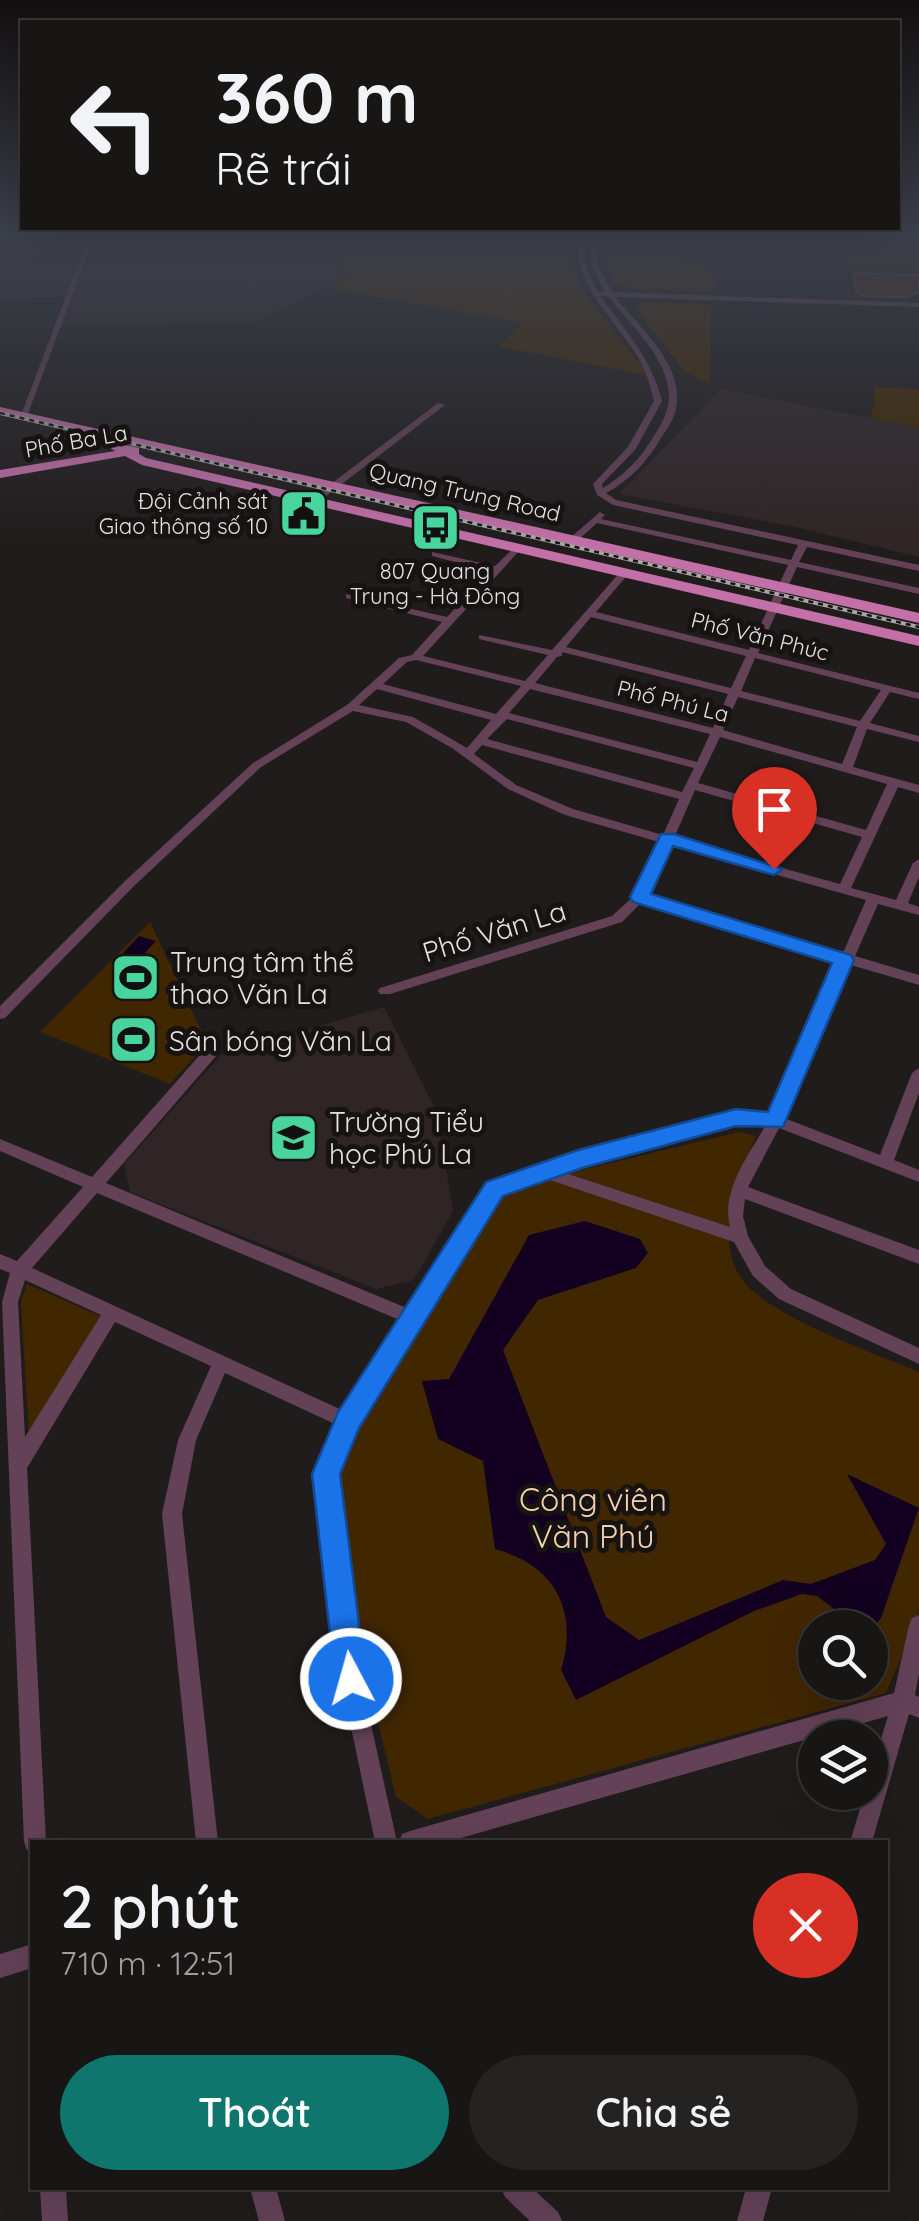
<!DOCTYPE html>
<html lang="vi">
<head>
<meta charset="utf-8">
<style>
	body { margin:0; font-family:Quicksand,sans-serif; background:#252222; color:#f1f3f6; height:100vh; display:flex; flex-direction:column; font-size:38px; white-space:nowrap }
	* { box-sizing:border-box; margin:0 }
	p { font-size:32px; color:#9f9fa0 }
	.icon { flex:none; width:55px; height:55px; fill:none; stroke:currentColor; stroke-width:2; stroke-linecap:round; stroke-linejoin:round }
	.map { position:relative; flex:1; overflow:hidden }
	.drawer { position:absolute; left:30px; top:1840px; width:858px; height:350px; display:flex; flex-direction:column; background:#181515; border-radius:0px; box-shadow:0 10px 40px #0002,0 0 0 2px #363434 }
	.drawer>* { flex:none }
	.banner { position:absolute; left:20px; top:20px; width:880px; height:210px; border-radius:0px; box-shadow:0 10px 40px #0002,0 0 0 2px #363434; background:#181515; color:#f1f3f6; overflow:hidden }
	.controls { position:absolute; left:798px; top:1610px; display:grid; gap:20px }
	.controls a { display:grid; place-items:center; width:90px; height:90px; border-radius:50%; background:#181515; box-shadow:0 10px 40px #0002,0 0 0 2px #363434; font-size:50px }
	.pin { position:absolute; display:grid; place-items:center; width:85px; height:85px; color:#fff; margin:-102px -42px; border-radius:50% 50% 50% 0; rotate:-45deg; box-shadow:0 0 10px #0007 }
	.pin .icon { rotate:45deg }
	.me { position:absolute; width:110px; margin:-55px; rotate:354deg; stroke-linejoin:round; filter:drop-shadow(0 0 8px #0008) }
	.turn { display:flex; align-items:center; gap:35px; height:210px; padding:0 30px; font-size:45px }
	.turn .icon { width:130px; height:130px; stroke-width:2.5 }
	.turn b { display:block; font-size:70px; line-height:85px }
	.round { display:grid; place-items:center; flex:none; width:105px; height:105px; border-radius:52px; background:#252222 }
	.head { display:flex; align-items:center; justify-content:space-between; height:170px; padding:0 30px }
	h1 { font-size:60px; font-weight:600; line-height:75px }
	.primary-button { display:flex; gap:20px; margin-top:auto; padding:20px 30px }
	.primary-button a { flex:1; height:115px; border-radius:60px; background:#0f766e; color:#fff; font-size:40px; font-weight:600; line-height:115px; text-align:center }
	.primary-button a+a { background:#252222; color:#f1f3f6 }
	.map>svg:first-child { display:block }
</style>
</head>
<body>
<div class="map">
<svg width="919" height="2221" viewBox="0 0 919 2221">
	<rect width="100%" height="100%" fill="#201c1c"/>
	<g fill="#2f2526">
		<path d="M0 235H307L337 249 344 278 259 321 61 326 72 297 0 299Z"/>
		<path d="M721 389 919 428V557L791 526 619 494Z"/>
		<path d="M384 1007 436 1111 453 1211 414 1280 376 1289 130 1192 124 1164 221 1055Z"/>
	</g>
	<g fill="#412700" fill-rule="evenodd">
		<path d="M311 235H572C553 271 628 346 650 376L498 346 523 323 328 288 346 278 340 250Z"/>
		<path d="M605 235 675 238 677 255 714 268 716 292 635 289 615 283 601 252Z"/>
		<path d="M842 235H919V270L849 268Z"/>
		<path d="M646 302 711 305 710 384 685 372 636 308Z"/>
		<path d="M873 387 919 389V428L869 418 876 404Z"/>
		<path d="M150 922 207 1043 170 1084 40 1032Z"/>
		<path d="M739 1132 756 1136C740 1176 713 1236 741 1278 767 1316 875 1354 919 1372V1604L917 1620 886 1693 428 1819 396 1797 372 1697 334 1481 355 1428 502 1194 532 1182ZM815 1628H870V1682H815Z"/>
		<path d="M27 1284 100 1316 29 1435 21 1302Z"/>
	</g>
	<g fill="#130020">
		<path d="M139 936 156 941 145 953 156 957 140 975 112 965Z"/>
		<path d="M585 1221 640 1239 648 1253 636 1268 538 1300 503 1350 606 1617 639 1640 783 1580 811 1584 875 1560 886 1544 847 1474 919 1508 881 1618 870 1632V1628L858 1627 817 1596 802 1594 754 1611 576 1700 561 1670C579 1611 555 1565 495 1549L483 1461 438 1439 422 1381 449 1379 529 1235Z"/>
	</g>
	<path fill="#522310" stroke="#4c4846" stroke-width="2.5" d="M861 273 919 275V292L907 297 864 296 857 293 853 275Z"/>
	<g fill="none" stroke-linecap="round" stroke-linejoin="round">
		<g fill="#634157" fill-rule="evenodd">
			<path d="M89 235H95L27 416 20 418Z"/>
			<path d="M577 235H583C583 258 587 273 598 292H605L591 264 590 235H596L597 264 612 292 919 303V307L615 297C641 329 692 371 673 418 670 425 665 432 661 438 648 461 629 481 606 493L616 500 919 565V571L807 547 799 562 919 588V594L797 567 758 653 919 693V699L890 692 870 723 919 736V742L867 729 853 767 919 785V793L898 787 851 888 896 900 913 863 919 859V877L908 903 919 907V915L878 904 855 956 919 975V985L851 965 784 1118 880 1155 912 1073 919 1068V1093L894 1160 919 1170V1182L779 1128 748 1187 919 1250V1264L745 1199 743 1216 748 1236 765 1266 791 1289 919 1348V1364L779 1299 753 1276 734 1242 544 1178 500 1193 355 1426 335 1474 361 1679 397 1842H375L341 1679 317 1474 337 1425 225 1373 196 1440 182 1514 218 1842H196L162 1514 178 1440 211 1366 115 1322 27 1468 46 1842H32V1852L27 1850 24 1842 2 1302 10 1273 0 1269V1254L17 1261 83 1187 0 1151V1139L92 1177 207 1047H217L219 1051 217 1055 106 1183 409 1309 488 1185 579 1154 737 1112 770 1115 839 961 642 902 622 922 390 994H380L378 991 380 988 612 916 635 895 659 842 565 815 508 789 452 748 406 722 353 711 261 767 134 886 5 1018 0 1019V1006L126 880 253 763 347 705 399 658 412 655 442 622 346 598V594L447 617 490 571 432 556V552L495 566 517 545 522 548 520 550 423 656 525 681 548 655 479 639V635L552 650 621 571 624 570 629 573 596 612 749 650 788 565 597 523 577 541 569 539 600 512 605 515 601 519 791 560 798 545 613 505 597 495 593 484 628 447 654 401C650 385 646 370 637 356 611 313 575 289 577 235ZM600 296H608C633 329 685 372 664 418 661 425 656 432 652 439 640 459 623 476 603 488L602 484 635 450 662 401C652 359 625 330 600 296ZM591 617 746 656 731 688 566 647ZM562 652 728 694 713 728 535 683 557 657 562 656ZM755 658 881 690 860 721 741 691ZM416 660 521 686 496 714 383 684 407 662ZM377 689 491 720 467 748 413 717 359 705ZM530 689 710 734 697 762 509 713ZM738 697 857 727 842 764 723 730ZM507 719 694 768 682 792 487 739ZM720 737 887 784 866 830 698 783ZM482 745 679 799 663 835 573 809 516 785 474 754ZM695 790 862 837 840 884 674 838ZM670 845 866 900 843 953 647 895ZM737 1124 765 1126C748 1157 721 1190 730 1227L562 1172ZM97 1193 402 1321 344 1411 32 1268ZM25 1280 101 1315 25 1437 18 1302Z"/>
			<path d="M438 403 445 405 317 503H311V499Z"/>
			<path d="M919 1615V1674L915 1695 919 1697V1718L909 1714 872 1842H850L865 1792H870V1775L888 1716 447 1842H399L402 1834 410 1831 894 1693 909 1625 912 1618Z"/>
			<path d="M32 1944V1968L0 1978V1954Z"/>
			<path d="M40 2188H66L68 2221H42Z"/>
			<path d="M250 2188H276L285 2221H259Z"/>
			<path d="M501 2188H532L558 2212 562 2221H530L505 2197Z"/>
			<path d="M746 2188H772L763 2221H737Z"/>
		</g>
		<g fill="#c36fa8" fill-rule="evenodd">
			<path d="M0 407 919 613V623L0 415Z"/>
			<path d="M109 441 139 448V454L146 458 919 636V646L142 465 125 456 0 478V470L115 451 109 447Z"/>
		</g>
		<defs>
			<path id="rail" d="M0 413 919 627"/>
		</defs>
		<use href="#rail" stroke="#a8a5a5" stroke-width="4"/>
		<use href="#rail" stroke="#171313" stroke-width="2.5" stroke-dasharray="5" stroke-linecap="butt"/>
	</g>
	<linearGradient id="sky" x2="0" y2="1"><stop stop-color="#120f0f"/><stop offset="0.43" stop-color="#3c404b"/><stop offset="1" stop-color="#3c404b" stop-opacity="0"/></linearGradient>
	<rect width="919" height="546" fill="url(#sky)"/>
	<path fill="#1a73e8" stroke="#114b97" stroke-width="2.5" d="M661 834H674L783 869 774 875 673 846 651 894 851 955 854 960 783 1127 736 1126 582 1168 503 1196 359 1428 340 1474 366 1679 362 1690 351 1695 340 1690 335 1679 312 1474 338 1412 486 1182 578 1150 736 1109 768 1112 832 963 633 902 630 897Z"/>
	<defs>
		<symbol id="civic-square" viewBox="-11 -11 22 22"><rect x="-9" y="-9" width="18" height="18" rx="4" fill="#48d49d" stroke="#171313"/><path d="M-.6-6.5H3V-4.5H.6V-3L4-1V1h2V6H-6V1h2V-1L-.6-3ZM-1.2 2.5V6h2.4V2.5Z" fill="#111"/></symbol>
		<symbol id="bus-square" viewBox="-11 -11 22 22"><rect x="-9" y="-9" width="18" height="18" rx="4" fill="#48d49d" stroke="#171313"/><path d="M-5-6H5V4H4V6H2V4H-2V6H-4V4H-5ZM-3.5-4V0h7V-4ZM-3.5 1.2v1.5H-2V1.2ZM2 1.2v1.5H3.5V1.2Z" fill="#111"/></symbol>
		<symbol id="stadium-square" viewBox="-11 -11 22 22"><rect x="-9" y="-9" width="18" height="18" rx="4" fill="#48d49d" stroke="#171313"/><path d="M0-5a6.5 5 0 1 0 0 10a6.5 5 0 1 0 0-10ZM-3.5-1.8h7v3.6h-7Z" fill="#111"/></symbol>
		<symbol id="school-square" viewBox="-11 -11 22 22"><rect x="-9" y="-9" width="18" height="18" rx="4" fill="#48d49d" stroke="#171313"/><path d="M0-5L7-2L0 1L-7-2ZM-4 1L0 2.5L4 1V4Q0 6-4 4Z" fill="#111"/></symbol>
	</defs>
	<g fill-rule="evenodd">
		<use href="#civic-square" x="276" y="486" width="55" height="55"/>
		<use href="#bus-square" x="408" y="500" width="55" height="55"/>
		<use href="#stadium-square" x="108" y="950" width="55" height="55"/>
		<use href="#stadium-square" x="106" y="1012" width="55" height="55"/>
		<use href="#school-square" x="266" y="1110" width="55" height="55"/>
	</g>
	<g text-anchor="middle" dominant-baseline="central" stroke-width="10" stroke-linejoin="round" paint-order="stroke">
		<g font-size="22" fill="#e4e1e1" stroke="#171313">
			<text transform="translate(76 441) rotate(-10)">Phố Ba La</text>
			<text transform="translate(465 492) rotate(13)">Quang Trung Road</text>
			<text transform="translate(760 636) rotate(14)">Phố Văn Phúc</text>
			<text transform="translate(673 701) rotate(14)">Phố Phú La</text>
		</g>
		<g font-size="22" fill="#e4e1e1" stroke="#171313" text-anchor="end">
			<text x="268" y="501">Đội Cảnh sát<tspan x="268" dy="25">Giao thông số 10</tspan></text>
			<text x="435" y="571" text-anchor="middle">807 Quang<tspan x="435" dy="25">Trung - Hà Đông</tspan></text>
		</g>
		<g font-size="28" fill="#e4e1e1" stroke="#171313">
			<text transform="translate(494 931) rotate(-17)">Phố Văn La</text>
		</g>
		<g font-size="28" fill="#e4e1e1" stroke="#171313" text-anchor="start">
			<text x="170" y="961">Trung tâm thể<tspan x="170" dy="32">thao Văn La</tspan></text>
			<text x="169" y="1040">Sân bóng Văn La</text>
			<text x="329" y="1121">Trường Tiểu<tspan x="329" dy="32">học Phú La</tspan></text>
		</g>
		<g font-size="32" fill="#f3d2ab" stroke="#171313">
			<text x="593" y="1499">Công viên<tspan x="593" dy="37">Văn Phú</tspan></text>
		</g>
	</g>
</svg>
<div class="controls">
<a><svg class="icon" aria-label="search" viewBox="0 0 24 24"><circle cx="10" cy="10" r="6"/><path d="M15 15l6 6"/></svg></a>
<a><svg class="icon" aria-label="layers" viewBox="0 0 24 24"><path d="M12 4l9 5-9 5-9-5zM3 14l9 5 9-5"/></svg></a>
</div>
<div class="pin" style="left:774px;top:869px;background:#d93025"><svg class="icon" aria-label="arrive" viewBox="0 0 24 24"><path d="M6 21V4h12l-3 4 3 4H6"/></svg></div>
<svg class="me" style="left:351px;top:1679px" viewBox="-20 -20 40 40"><circle r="17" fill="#1a73e8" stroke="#fff" stroke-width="3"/><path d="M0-11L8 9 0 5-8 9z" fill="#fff"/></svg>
<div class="banner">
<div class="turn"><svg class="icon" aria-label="left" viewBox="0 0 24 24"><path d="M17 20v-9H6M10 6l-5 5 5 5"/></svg><div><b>360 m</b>Rẽ trái</div></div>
</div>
<section class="drawer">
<div class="head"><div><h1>2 phút</h1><p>710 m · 12:51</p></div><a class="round" style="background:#d93025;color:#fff"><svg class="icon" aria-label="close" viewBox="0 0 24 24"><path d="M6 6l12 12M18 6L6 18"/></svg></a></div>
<div class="primary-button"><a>Thoát</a><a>Chia sẻ</a></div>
</section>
</div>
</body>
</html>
